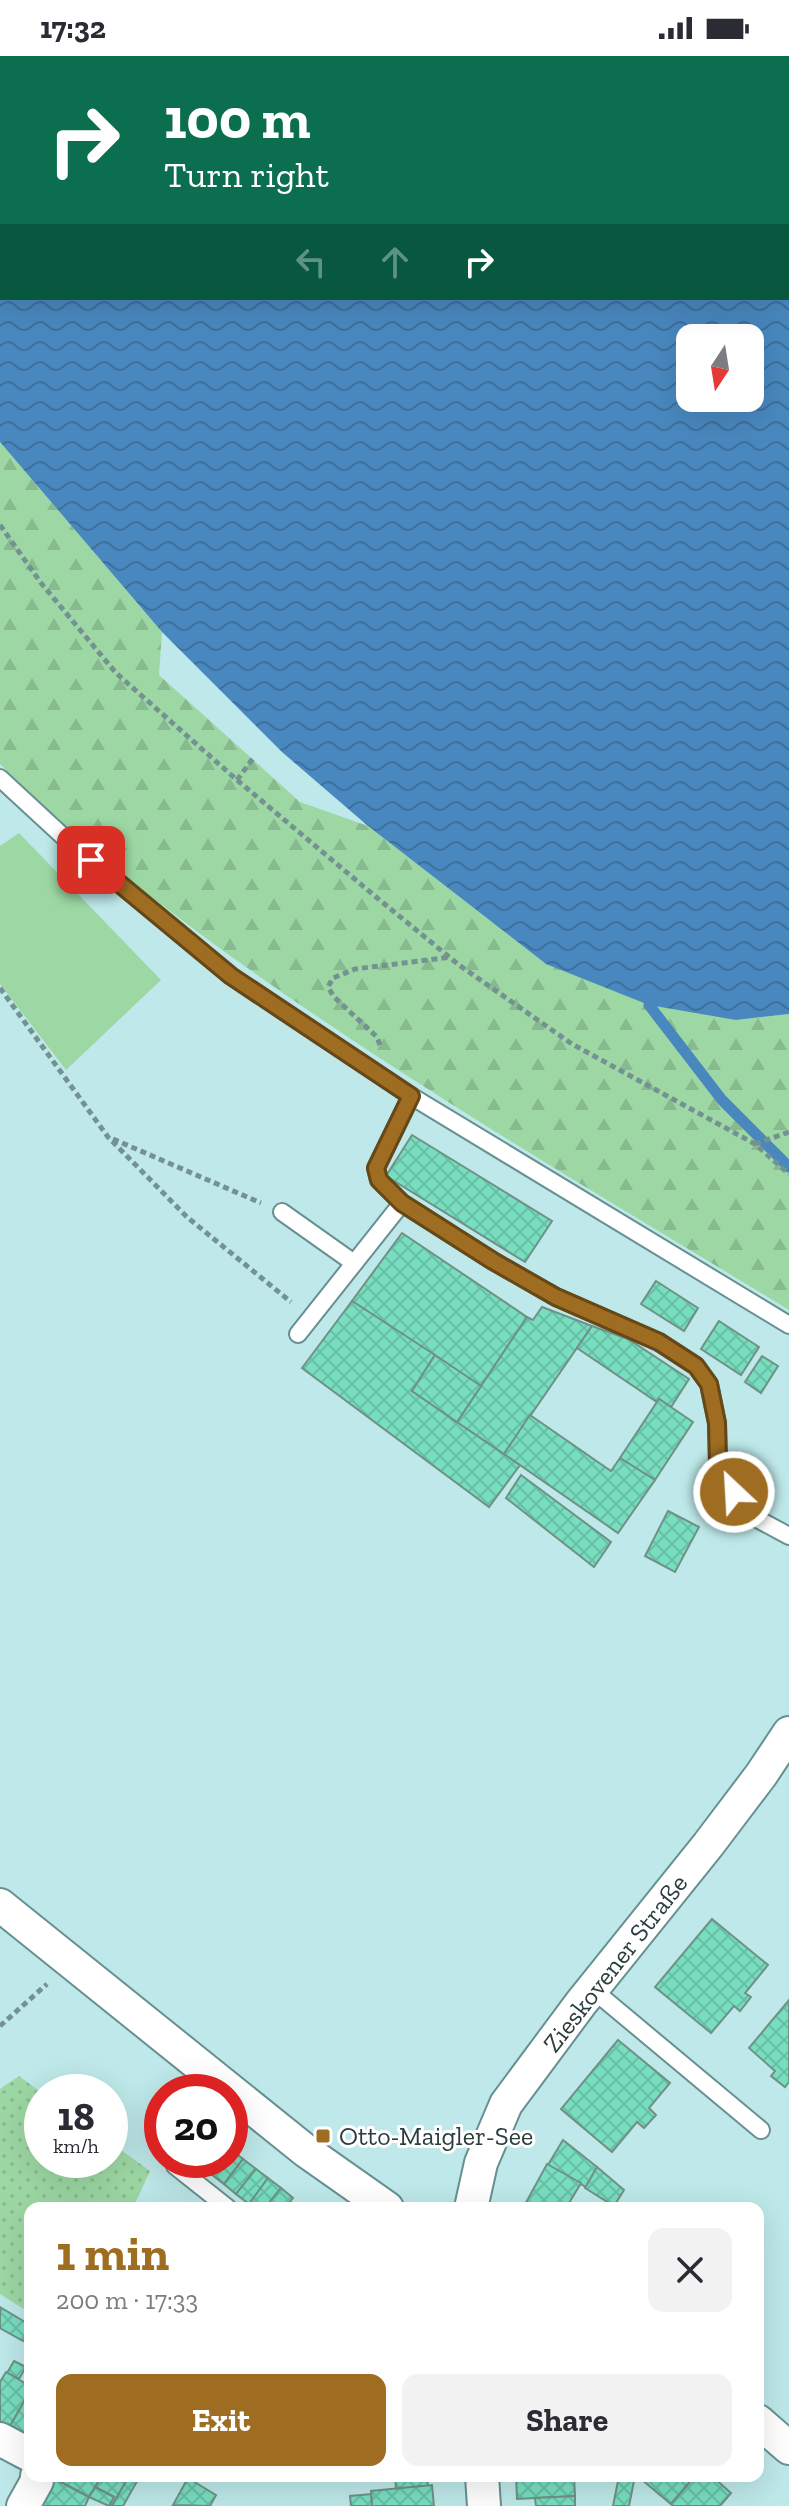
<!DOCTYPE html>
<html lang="en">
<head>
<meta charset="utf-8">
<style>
	body { margin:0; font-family:"Zilla Slab",serif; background:#f2f2f3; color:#2b2b33; height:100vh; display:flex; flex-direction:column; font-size:30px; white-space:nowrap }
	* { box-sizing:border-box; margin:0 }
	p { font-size:26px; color:#7c7c81 }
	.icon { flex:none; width:44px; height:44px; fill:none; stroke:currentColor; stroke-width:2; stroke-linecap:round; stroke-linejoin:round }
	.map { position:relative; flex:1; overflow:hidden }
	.side { position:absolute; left:24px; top:2146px; width:740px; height:280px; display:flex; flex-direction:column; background:#fff; border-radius:16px; box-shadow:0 8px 32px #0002 }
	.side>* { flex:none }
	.guide { position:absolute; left:0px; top:0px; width:790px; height:244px; box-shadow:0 8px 32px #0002; background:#0b6e4f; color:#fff; overflow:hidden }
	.needle { width:52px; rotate:192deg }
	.buttons { position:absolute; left:676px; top:268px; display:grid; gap:16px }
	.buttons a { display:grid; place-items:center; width:88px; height:88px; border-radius:16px; background:#fff; box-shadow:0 8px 32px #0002; font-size:40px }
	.speed { position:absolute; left:24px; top:2018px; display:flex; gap:16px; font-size:40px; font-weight:700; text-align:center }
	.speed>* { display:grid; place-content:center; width:104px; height:104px; border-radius:50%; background:#fff; box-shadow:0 8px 32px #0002; line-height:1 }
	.speed small { font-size:20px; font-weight:400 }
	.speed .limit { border:12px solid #d22; background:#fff; color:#111 }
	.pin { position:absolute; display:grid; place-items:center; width:68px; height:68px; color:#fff; margin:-34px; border-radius:16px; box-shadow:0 4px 12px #0006 }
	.me { position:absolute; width:88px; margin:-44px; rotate:335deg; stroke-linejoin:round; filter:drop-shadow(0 0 6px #0008) }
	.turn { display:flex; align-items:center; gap:28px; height:168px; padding:0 32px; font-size:36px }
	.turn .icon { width:104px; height:104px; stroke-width:2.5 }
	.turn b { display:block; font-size:56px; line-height:68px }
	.lanes { display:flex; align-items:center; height:76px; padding:0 32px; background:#0003; justify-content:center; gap:40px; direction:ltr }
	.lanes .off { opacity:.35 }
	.round { display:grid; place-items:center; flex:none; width:84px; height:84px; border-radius:16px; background:#f2f2f3 }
	.overview { display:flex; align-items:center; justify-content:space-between; height:136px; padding:0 32px }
	h1 { font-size:48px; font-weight:800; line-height:60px; color:#9e6d21 }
	.button { display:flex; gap:16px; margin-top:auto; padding:16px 32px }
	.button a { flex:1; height:92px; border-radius:16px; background:#9e6d21; color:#fff; font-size:32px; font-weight:800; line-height:92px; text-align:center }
	.button a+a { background:#f2f2f3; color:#2b2b33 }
	.status { display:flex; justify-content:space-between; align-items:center; height:56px; padding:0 40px; background:#fff; direction:ltr }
	.status svg { height:22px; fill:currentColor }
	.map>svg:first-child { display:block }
</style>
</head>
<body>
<div class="status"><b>17:32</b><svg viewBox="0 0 49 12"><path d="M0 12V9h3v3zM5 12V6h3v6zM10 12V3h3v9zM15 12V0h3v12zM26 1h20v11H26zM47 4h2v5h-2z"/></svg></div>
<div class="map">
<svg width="789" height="2450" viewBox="0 0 789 2450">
	<defs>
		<pattern id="grass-dots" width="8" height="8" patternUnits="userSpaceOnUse" patternTransform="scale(2)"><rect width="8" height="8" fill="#9dd8a4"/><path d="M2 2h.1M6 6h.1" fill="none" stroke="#87ba8e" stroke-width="1.8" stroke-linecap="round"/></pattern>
		<pattern id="forest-firs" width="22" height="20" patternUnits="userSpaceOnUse" patternTransform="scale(2)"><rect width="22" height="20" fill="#9dd8a4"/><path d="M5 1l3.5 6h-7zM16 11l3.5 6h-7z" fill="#87ba8e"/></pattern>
		<pattern id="water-waves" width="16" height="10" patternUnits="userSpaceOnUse" patternTransform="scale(2)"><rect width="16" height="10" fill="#4988bf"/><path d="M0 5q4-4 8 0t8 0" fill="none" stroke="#3d709c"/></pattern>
		<pattern id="building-cross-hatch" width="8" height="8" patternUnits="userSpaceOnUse" patternTransform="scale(2)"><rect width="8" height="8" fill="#78dec0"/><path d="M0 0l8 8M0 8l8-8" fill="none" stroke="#68bfa6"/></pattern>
	</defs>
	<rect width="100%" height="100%" fill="#bee8e9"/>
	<path fill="url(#grass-dots)" d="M19 2020 42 2037V2104H110V2086L150 2115 133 2152H30V2257L0 2238V2033Z"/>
	<path fill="url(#forest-firs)" d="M0 386 162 576 159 619 300 746 368 770 546 908 736 964 789 958V1254C546 1106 298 965 79 783 51 760 26 733 0 708Z"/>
	<path fill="#9dd8a4" d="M19 777 161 924 66 1014 0 928V790Z"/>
	<path fill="url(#water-waves)" fill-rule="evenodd" d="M0 0H789V958L736 964 649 949 546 908 368 770 282 696 162 576 0 386ZM2 2H788V242H2ZM690 282H750V342H690Z"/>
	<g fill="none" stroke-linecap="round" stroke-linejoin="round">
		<path stroke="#4988bf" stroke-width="11" d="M649 949 722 1044 789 1111"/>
	</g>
	<g fill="url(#building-cross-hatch)" stroke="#6e9286" stroke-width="2">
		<path d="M412 1079 552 1165 525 1206 386 1120Z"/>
		<path d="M402 1177 527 1261 481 1330 352 1245Z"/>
		<path d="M656 1225 698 1252 684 1275 641 1248Z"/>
		<path d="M352 1245 435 1299 412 1335 520 1409 489 1451 302 1312Z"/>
		<path d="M542 1251 592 1270 504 1398 457 1366 527 1261 533 1264Z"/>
		<path d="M719 1265 759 1291 741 1319 701 1293Z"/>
		<path d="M592 1270 628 1283 689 1323 671 1351 659 1343 657 1346 577 1292Z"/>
		<path d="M435 1299 481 1330 457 1366 412 1335Z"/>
		<path d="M762 1300 778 1310 761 1337 745 1326Z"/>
		<path d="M659 1343 693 1366 655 1424 620 1402Z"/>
		<path d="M530 1359 611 1415 620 1402 655 1424 618 1477 504 1398Z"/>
		<path d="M521 1419 611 1486 594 1511 506 1442Z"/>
		<path d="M668 1455 699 1471 675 1516 645 1500Z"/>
		<path d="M712 1863 768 1909 745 1937 751 1941 740 1955 734 1950 711 1977 655 1931Z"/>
		<path d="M789 1944V2026L785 2031 771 2020 775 2015 749 1992Z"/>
		<path d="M618 1984 670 2027 649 2052 656 2059 644 2072 637 2066 612 2096 561 2053Z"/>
		<path d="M563 2084 597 2111 586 2131 548 2109Z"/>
		<path d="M231 2094 243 2103 224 2128 211 2118 222 2104H230Z"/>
		<path d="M243 2103 256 2113 236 2138 224 2128Z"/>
		<path d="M202 2104H222L211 2118 199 2108Z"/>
		<path d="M547 2108 581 2127 566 2152H523Z"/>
		<path d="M597 2111 624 2134 614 2150 585 2132Z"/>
		<path d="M256 2113 268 2122 249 2148 236 2138Z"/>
		<path d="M268 2122 281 2132 265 2152H254L249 2148Z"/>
		<path d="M281 2132 293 2142 285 2152H265Z"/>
		<path d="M0 2251 30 2269V2274L23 2285 0 2272Z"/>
		<path d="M14 2305 26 2311 19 2323 7 2317Z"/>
		<path d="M6 2316 30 2330V2335L9 2372 0 2366V2326Z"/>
		<path d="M30 2335V2384L9 2372Z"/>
		<path d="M57 2420H102L89 2441 55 2423Z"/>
		<path d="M102 2420H129L112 2450H109L114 2441 95 2431Z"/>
		<path d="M129 2420H140L123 2450H112Z"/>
		<path d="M395 2420H427L428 2430 396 2433Z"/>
		<path d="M516 2420H574L575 2440 517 2443Z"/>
		<path d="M619 2420H635L629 2450H613Z"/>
		<path d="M646 2420H695L671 2448 642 2424Z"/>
		<path d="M695 2420H712L731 2437 720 2450H673L671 2448Z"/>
		<path d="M188 2422 216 2439 210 2450 173 2449Z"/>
		<path d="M55 2423 89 2441 85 2450H40Z"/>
		<path d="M432 2429 434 2450H372L371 2435Z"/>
		<path d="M95 2431 114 2441 109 2450 89 2441Z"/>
		<path d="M371 2438 372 2450H351L350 2440Z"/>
		<path d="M575 2440V2450H536L535 2442Z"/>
	</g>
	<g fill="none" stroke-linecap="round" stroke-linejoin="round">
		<defs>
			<g id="lane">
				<path d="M0 722 68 785 231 920 411 1040 789 1269"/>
				<path d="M411 1040 376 1112 379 1124 402 1147 493 1205 556 1241 659 1286 696 1310 709 1328 717 1367 718 1407 750 1459 789 1480"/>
				<path d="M282 1156 354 1207"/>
				<path d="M298 1278 402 1147"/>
				<path d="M592 1933 761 2074"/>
				<path d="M175 2110 228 2152"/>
			</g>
			<g id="street">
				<path d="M0 1849 306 2095 387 2152"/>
				<path d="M471 2152 481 2107 506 2048 581 1947 708 1789 761 1719 789 1677"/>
				<path d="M758 2365 789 2392"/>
				<path d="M0 2383 30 2399"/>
				<path d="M482 2420 484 2450"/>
				<path d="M23 2450 37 2425V2420"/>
			</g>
		</defs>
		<use href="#lane" stroke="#689091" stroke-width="20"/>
		<use href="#street" stroke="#689091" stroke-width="36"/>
		<g stroke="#749292" stroke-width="5" stroke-dasharray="6 4" stroke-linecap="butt">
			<path d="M0 469 41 527 116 617 237 724 376 841 459 909 572 988 755 1088 789 1118"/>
			<path d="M237 724 254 701"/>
			<path d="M0 932 108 1081 187 1161 291 1246"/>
			<path d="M380 989 377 981 334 941 328 931 333 922 355 913 451 901"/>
			<path d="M113 1083 261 1147"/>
			<path d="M755 1088 789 1076"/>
			<path d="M0 1970 47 1928"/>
		</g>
		<use href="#lane" stroke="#fff" stroke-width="16"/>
		<use href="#street" stroke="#fff" stroke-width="32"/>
	</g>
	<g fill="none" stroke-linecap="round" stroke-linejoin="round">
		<defs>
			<path id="route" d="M91 804 231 920 411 1040 376 1112 379 1124 402 1147 493 1205 556 1241 659 1286 696 1310 709 1328 717 1367 718 1407 734 1436"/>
		</defs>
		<use href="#route" stroke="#674715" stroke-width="20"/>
		<use href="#route" stroke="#9e6d21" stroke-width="14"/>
	</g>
	<rect fill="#9e6d21" stroke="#fff" stroke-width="3" x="315" y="2072" width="16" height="16" rx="4"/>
	<g text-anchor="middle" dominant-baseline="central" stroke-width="6" stroke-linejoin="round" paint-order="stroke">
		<g font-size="26" fill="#2c3d3d" stroke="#fff">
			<text transform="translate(615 1907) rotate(-52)">Zieskovener Straße</text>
		</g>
		<g font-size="26" fill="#2c3d3d" stroke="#fff" text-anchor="start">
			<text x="339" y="2080">Otto-Maigler-See</text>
		</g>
	</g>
</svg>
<div class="buttons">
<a><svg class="needle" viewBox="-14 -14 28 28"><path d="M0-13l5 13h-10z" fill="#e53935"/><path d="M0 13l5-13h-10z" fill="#7c7c81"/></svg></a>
</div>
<div class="speed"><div>18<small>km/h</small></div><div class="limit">20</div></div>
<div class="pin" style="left:91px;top:804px;background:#d93025"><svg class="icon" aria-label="arrive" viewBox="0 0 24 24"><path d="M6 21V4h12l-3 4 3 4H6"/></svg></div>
<svg class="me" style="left:734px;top:1436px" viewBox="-20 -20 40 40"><circle r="17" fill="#9e6d21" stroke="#fff" stroke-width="3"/><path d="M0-11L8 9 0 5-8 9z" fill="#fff"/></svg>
<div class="guide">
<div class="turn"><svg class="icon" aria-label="right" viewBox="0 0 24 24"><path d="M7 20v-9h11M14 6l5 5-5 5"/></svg><div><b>100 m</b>Turn right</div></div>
<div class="lanes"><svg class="icon off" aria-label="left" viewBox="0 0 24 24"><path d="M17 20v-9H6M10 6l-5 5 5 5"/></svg><svg class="icon off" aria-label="ahead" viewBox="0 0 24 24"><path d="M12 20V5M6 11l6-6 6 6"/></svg><svg class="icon" aria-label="right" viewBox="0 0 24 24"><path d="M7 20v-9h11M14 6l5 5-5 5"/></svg></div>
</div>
<section class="side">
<div class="overview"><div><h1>1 min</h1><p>200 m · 17:33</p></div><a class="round"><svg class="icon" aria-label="close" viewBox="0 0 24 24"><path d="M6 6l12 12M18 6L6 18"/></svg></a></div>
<div class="button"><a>Exit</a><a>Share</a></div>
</section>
</div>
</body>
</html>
